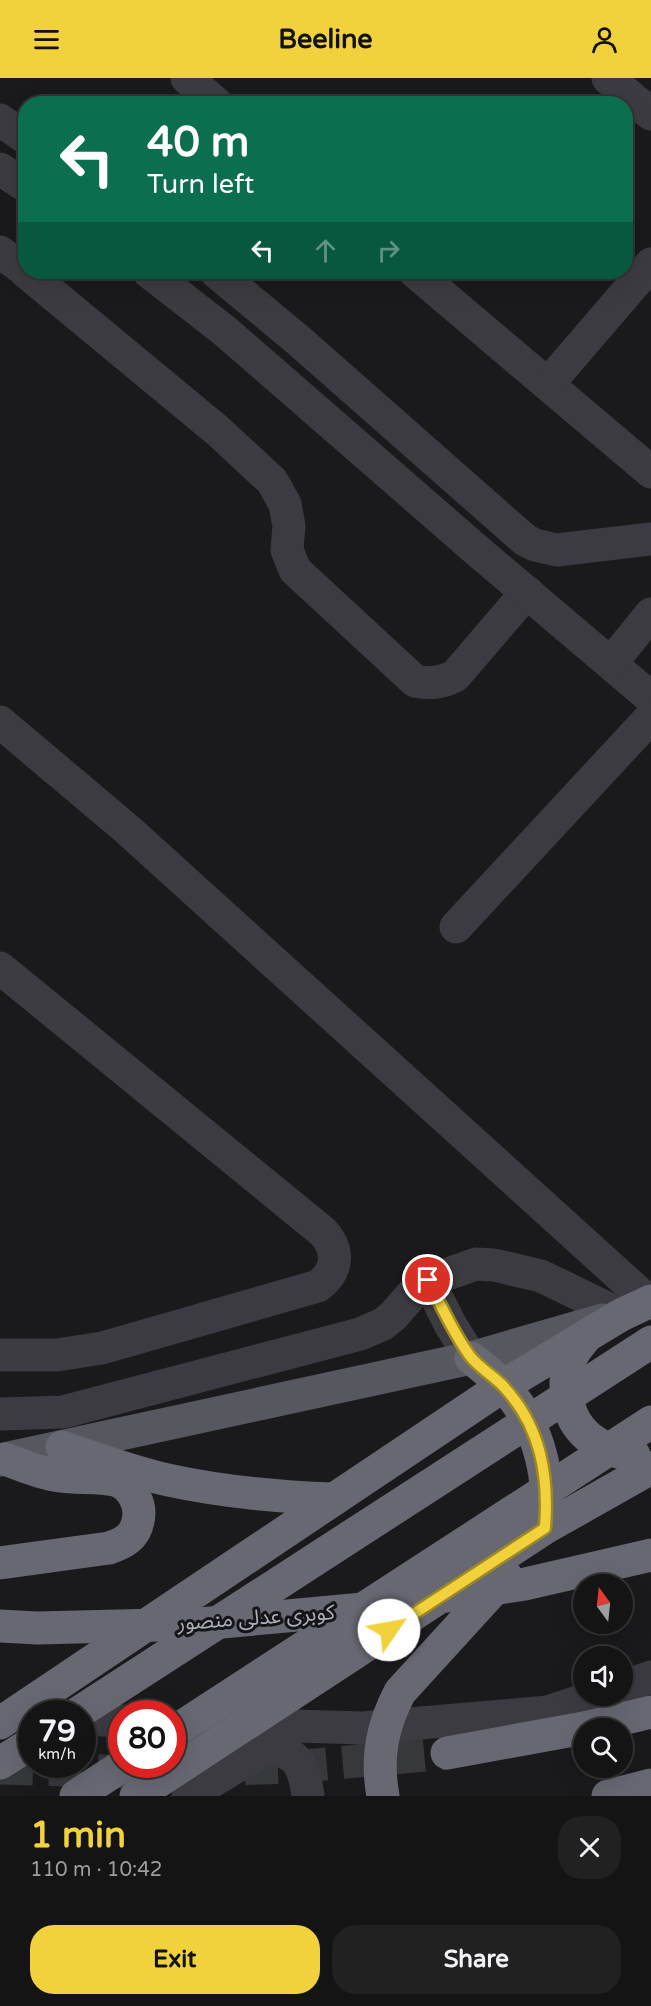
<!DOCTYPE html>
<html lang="en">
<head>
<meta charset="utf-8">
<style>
	body { margin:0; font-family:"Varela Round","Noto Sans Arabic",sans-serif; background:#212122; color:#f1f3f6; height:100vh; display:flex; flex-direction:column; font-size:22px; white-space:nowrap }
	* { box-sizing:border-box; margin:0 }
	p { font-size:20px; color:#9d9ea0 }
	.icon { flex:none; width:33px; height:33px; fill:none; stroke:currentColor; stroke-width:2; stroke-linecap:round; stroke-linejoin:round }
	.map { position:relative; height:1718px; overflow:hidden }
	.drawer { display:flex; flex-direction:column; background:#141415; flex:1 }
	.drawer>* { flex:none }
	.guide { position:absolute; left:18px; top:18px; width:615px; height:183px; border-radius:24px; box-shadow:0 6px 24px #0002,0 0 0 2px #333334; background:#0b6e4f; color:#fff; overflow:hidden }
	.needle { width:39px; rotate:345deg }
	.tools { position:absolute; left:573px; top:1496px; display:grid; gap:12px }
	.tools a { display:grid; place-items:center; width:60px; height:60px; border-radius:50%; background:#141415; box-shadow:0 6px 24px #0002,0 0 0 2px #333334; font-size:30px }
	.speed { position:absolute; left:18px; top:1622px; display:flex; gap:12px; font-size:30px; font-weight:700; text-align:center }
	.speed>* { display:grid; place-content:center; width:78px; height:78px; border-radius:50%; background:#141415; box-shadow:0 6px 24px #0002,0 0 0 2px #333334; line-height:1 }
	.speed small { font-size:15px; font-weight:400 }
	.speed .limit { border:9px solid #d22; background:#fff; color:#111 }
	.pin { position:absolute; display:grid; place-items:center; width:51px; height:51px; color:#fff; margin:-26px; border:3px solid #fff; border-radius:50%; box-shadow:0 2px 6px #0007 }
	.me { position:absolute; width:66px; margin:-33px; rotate:57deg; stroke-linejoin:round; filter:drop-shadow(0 0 4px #0008) }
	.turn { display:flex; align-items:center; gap:21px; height:126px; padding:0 30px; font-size:27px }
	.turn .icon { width:78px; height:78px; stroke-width:2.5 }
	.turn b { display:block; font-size:42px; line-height:51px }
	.lanes { display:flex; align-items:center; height:57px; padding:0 30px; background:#0003; justify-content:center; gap:30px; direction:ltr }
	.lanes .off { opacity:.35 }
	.round { display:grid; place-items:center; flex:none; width:63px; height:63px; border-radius:24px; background:#212122 }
	.head { display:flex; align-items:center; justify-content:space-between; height:102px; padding:0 30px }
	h1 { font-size:36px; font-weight:700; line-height:45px; color:#f1d23d }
	.button { display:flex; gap:12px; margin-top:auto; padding:12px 30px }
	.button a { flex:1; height:69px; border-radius:24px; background:#f1d23d; color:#111; font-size:24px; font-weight:700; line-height:69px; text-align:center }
	.button a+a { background:#212122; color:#f1f3f6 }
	header { display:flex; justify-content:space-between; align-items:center; height:78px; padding:0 30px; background:#f1d23d; color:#111; font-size:27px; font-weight:700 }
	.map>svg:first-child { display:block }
</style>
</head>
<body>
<header><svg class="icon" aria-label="menu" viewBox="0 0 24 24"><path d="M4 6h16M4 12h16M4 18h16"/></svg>Beeline<svg class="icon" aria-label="person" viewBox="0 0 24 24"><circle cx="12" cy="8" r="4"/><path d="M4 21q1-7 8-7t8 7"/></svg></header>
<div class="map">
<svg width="651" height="1718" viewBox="0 0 651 1718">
	<rect width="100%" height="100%" fill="#1a1a1c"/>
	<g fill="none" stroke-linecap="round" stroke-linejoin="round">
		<path stroke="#37383c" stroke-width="33" stroke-dasharray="33 16" stroke-linecap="butt" d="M0 1690 137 1694 292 1689 447 1675"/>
		<g stroke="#3b3b41" stroke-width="33">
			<path d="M187 0 217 26"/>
			<path d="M608 0 651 36"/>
			<path d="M0 42 26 60"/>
			<path d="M0 91 26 108"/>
			<path d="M0 174 26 193"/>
			<path d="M26 194 218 353 272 403 285 426 289 448 287 472 295 492 415 603C430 606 441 605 455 598L527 514"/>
			<path d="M149 194 226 254 480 475 651 620"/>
			<path d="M216 194 298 262 525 462 535 467 557 472 651 461"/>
			<path d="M415 194 651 394"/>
			<path d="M548 306 651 186"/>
			<path d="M611 585 651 536"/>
			<path d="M0 644 128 752 649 1224"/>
			<path d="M456 849 651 639"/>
			<path d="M0 890 323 1154C340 1173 338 1193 318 1208L102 1270 57 1277H0"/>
			<path d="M428 1202 450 1246 471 1280"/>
			<path d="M0 1336 63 1334 360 1256 383 1246 393 1238 422 1205 476 1186 494 1187 541 1198 621 1237"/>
			<path d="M622 1609 651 1599"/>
			<path d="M82 1641 122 1643"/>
			<path d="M228 1646 363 1650 548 1634 599 1617"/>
			<path d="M188 1718 262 1673C297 1669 304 1688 308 1718"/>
		</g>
		<path stroke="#575760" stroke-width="33" d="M0 1382 471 1280 602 1242"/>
		<g stroke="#676872" stroke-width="33">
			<path d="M587 1257C583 1263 577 1269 573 1276 566 1288 565 1304 567 1317 571 1354 599 1373 634 1377"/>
			<path d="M471 1280C482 1289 494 1298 503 1308 535 1341 550 1391 546 1437"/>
			<path d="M62 1369C97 1381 132 1394 168 1402 223 1414 278 1419 334 1421"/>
			<path d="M0 1485 109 1470C124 1465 135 1459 138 1443 142 1427 132 1407 115 1402 96 1398 74 1401 54 1397 37 1394 21 1387 5 1381"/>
			<path d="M0 1645 503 1308 621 1237 651 1223"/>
			<path d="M584 1650 651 1634"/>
			<path d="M447 1675 584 1650"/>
			<path d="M0 1685 32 1665"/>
			<path d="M136 1718 545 1450 651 1390"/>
			<path d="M383 1718C376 1680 382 1648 400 1614L506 1498"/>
			<path d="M608 1718 651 1707"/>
		</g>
		<g stroke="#676872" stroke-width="33">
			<path d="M0 1548 37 1550 200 1546 363 1531 525 1506 651 1477"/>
			<path d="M78 1635 651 1264"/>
			<path d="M172 1655 651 1344"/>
			<path d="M76 1718 125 1686"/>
		</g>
	</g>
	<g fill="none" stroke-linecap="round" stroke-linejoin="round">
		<defs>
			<path id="route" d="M389 1552 545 1450C549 1398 541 1349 504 1309 494 1298 479 1290 470 1278 453 1255 441 1227 428 1202"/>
		</defs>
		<use href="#route" stroke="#9d8828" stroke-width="15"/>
		<use href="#route" stroke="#f1d23d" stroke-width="10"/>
	</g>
	<g text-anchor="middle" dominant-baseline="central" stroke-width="6" stroke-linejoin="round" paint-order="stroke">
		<g font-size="21" fill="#acaebb" stroke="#151517">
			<text transform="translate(256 1540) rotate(-4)">كوبرى عدلى منصور</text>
		</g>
	</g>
</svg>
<div class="tools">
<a><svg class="needle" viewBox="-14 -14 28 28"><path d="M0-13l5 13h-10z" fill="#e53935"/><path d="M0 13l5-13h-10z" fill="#9d9ea0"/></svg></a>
<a><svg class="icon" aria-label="sound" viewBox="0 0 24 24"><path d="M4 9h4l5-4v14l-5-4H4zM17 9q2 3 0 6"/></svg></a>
<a><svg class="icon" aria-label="search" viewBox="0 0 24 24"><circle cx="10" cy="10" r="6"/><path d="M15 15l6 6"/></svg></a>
</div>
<div class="speed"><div>79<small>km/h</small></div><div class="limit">80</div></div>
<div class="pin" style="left:428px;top:1202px;background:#d93025"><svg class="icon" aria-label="arrive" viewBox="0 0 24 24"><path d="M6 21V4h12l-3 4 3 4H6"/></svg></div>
<svg class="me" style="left:389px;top:1552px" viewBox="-20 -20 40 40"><circle r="19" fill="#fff"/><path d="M0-13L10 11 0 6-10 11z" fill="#f1d23d"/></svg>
<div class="guide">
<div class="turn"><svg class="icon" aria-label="left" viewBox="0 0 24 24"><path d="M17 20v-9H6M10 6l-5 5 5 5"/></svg><div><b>40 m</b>Turn left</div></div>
<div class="lanes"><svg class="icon" aria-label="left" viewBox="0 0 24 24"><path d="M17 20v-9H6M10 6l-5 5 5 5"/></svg><svg class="icon off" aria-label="ahead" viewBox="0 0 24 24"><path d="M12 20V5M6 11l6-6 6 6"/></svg><svg class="icon off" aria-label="right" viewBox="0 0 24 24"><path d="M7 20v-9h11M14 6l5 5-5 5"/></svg></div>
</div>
</div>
<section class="drawer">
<div class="head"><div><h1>1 min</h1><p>110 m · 10:42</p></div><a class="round"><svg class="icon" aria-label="close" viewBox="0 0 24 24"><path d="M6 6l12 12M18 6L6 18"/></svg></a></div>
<div class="button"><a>Exit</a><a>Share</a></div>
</section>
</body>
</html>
